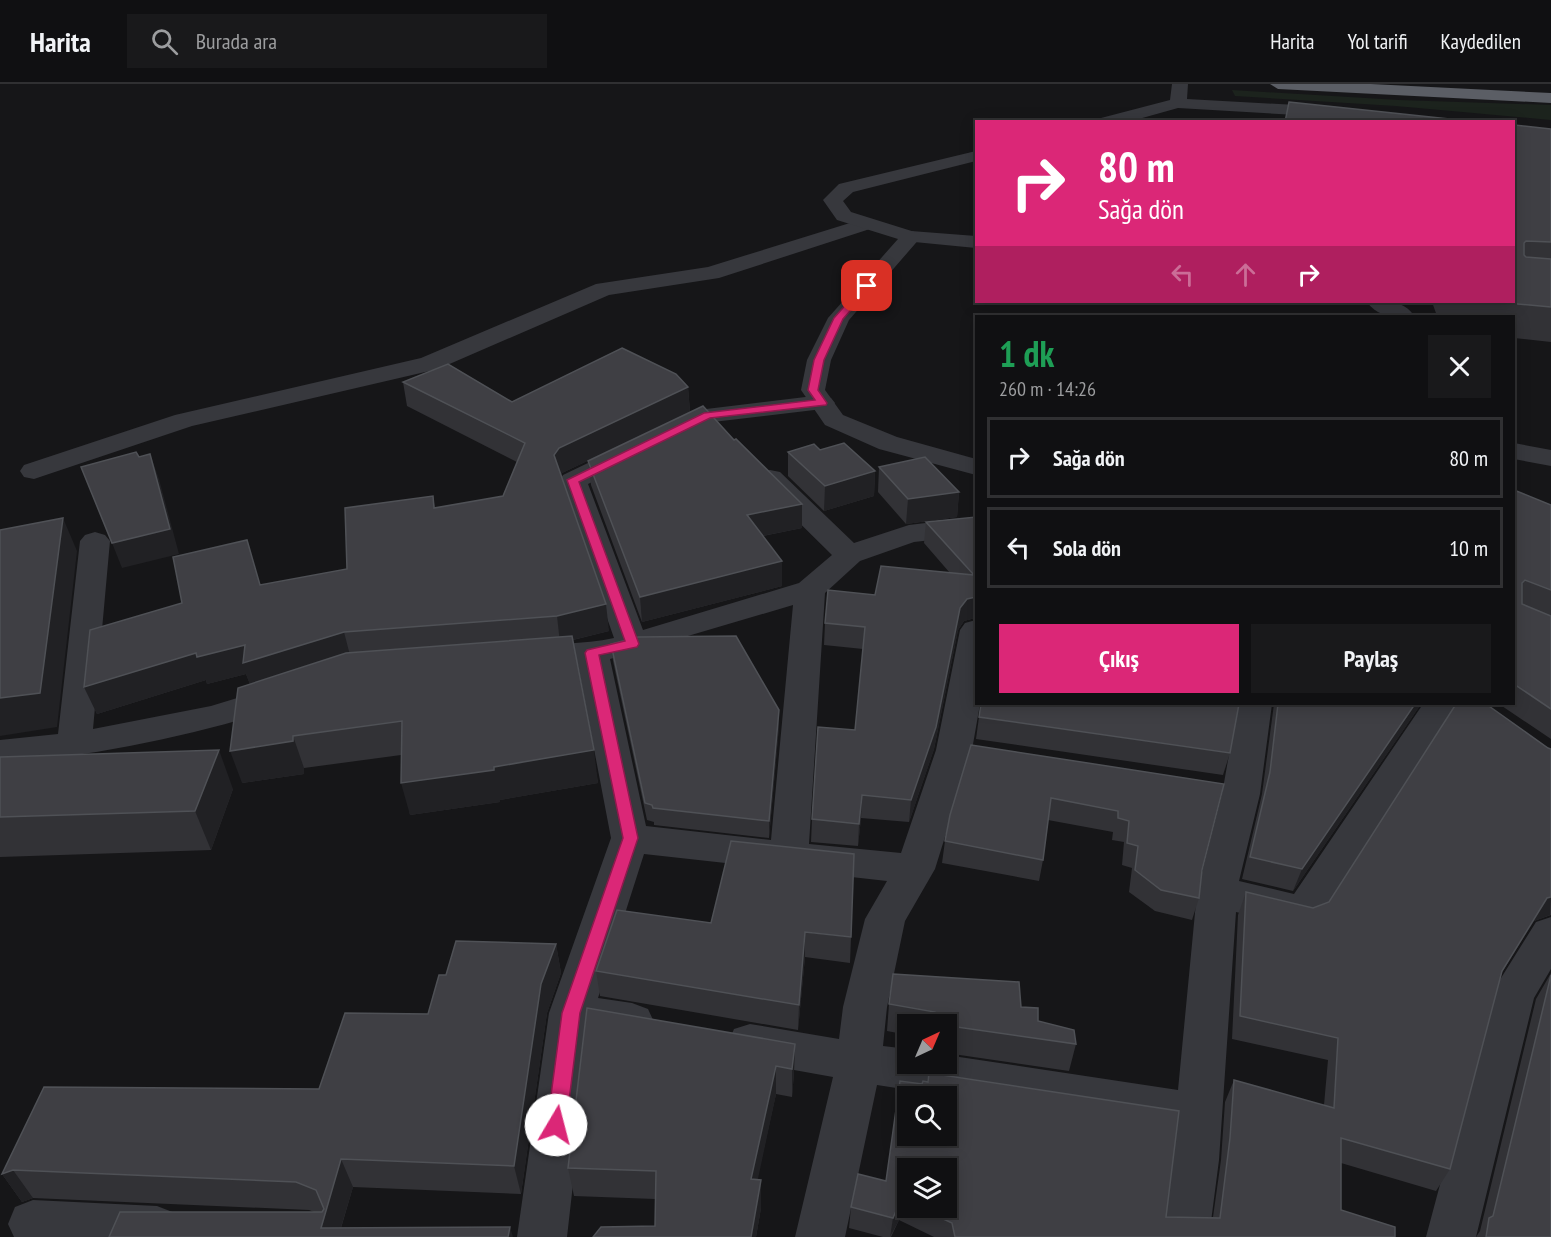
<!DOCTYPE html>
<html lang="tr">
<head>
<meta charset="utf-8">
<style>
	body { margin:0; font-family:"PT Sans Narrow",sans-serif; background:#19191b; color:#f1f3f6; height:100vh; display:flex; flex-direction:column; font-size:22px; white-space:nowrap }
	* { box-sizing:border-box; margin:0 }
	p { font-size:20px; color:#9c9d9f }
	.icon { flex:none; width:33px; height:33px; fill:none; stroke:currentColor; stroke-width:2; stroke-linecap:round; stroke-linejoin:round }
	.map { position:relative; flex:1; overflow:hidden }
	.side { position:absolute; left:975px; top:231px; width:540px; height:390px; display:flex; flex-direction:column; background:#101012; border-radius:0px; box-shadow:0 3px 15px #0003,0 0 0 2px #303032 }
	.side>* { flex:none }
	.top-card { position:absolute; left:975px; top:36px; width:540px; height:183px; border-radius:0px; box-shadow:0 3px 15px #0003,0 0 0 2px #303032; background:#db2777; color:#fff; overflow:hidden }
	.needle { width:39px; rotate:44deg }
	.controls { position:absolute; left:897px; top:930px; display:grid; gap:12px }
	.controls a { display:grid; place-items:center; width:60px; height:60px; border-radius:0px; background:#101012; box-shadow:0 3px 15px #0003,0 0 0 2px #303032; font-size:30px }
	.pin { position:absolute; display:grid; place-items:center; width:51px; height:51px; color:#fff; margin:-26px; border-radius:12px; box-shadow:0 3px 9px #0006 }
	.me { position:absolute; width:66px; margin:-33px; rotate:8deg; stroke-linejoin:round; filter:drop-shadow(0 0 4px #0008) }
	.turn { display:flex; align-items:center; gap:21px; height:126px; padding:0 24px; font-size:27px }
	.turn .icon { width:78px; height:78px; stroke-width:2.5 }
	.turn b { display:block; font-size:42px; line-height:51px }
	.lanes { display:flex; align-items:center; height:57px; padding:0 24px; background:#0003; justify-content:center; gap:30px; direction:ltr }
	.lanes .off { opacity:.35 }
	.round { display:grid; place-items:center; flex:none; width:63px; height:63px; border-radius:0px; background:#19191b }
	.head { display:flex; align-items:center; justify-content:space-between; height:102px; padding:0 24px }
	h1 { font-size:36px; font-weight:700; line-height:45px; color:#1e9e55 }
	.button { display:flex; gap:12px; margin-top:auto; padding:12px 24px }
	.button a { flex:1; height:69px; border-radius:0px; background:#db2777; color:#fff; font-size:24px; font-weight:700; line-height:69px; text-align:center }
	.button a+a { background:#19191b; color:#f1f3f6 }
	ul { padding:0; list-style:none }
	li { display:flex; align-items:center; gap:18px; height:81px; margin:0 12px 9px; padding:0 12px; border:3px solid #303032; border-radius:0px }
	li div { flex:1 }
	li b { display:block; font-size:22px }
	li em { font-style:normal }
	header { display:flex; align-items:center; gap:36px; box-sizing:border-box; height:84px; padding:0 30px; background:#101012; border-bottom:2px solid #303032 }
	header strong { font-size:28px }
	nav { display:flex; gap:33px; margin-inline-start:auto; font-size:21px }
	.search { width:420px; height:54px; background:#19191b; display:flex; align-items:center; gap:15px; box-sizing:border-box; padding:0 21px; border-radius:0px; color:#9c9d9f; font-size:22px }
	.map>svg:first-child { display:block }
</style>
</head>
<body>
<header>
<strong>Harita</strong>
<div class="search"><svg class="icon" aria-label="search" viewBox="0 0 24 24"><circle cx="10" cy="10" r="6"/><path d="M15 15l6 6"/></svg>Burada ara</div>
<nav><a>Harita</a><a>Yol tarifi</a><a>Kaydedilen</a></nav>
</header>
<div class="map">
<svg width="1551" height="1153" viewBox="0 0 1551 1153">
	<rect width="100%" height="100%" fill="#161618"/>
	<path fill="#1c231d" d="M1232 6 1399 16 1551 21V36L1396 22 1235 12Z"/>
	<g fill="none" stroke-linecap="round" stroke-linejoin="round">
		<g fill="#37383d" fill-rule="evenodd">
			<path d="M866 134 873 136 876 140 873 144 719 194 609 211 438 285 192 342 34 395 24 393 20 387 24 381 175 331 421 274 596 200 708 183Z"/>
			<path d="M911 147 976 152V164L904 157 901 153 904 149Z"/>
			<path d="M1367 218C1384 216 1404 216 1414 232 1398 234 1378 234 1367 218Z"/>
			<path d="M822 311 831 314 835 319 831 324 713 338 588 400 643 546 799 499 832 471 760 400 756 394 760 388 770 386 780 388 854 459 909 441 976 433V451L914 458 860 477 825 509 809 760 901 769 936 666 960 546 965 539 976 536V620H980L972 666 935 785 905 837 887 923 883 962 908 965V980H946V971L1178 1006 1197 808 1222 710 1238 620H1272L1260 710 1239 797 1294 810 1423 620H1457L1318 839 1304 844 1236 828 1219 1076 1209 1153H1159L1174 1047 877 1001 845 1153H795L833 993 750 978 734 973 728 959 734 945 750 940 839 955 843 923 865 835 887 797 644 770 598 914 632 919 648 925 654 938 648 951 632 957 590 950 567 1153H517L549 929 611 754 578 581 531 585 519 581 515 574 519 567C550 558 583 561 614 554L559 397 563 391 698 326ZM793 521 771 756 646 742 610 575Z"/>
			<path d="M1514 359 1551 366V382L1514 375Z"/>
			<path d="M95 448 105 451 110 457 93 645 211 622 277 602 289 605 294 613 289 621C194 652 100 671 0 680V656L58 650 80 457 85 451Z"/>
			<path d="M1551 833V885L1534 914 1476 1153H1426L1491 910 1536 838Z"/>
			<path d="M33 1116 157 1122 175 1129 182 1146 179 1153H14L8 1140 15 1123Z"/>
		</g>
		<g fill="#37383d" fill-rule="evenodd">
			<path d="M1172 0H1188L1187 15 1332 23 1340 28 1332 33 1178 24 1128 38H1099L1101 34 1170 16Z"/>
			<path d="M976 67V77L853 108 843 117 851 128 918 149 921 153 849 236 831 276 825 306 843 331 897 353 976 375V391L879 365 825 341 801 306 807 276 828 234 898 155 837 136 823 116 839 100Z"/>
		</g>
		<path fill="#5b5e65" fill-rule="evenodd" d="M1270 0H1371L1551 9V19L1278 5Z"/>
	</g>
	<g fill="#323236" fill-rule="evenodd">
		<path d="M1514 41 1551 45V258L1514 254V232H1437L1432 218H1514Z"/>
		<path d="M403 298 512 318 688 303 690 328 562 389 561 390 609 547 573 556 598 699 500 716V718L410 731 401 671 304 684V690L242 699 250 600 246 590 207 600 206 596 97 630 84 603 182 519 261 501 347 485 433 412 435 424 503 412 517 378 407 322Z"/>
		<path d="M820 366 875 387 874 412 824 427 788 392V368Z"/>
		<path d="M588 377 802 444 763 452 782 502 642 538 591 401Z"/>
		<path d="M879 383 959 408 957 433 906 440 878 408Z"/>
		<path d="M1514 406 1551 421V655L1499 620H1514Z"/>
		<path d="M976 433V535L975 534 964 537 958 546 934 665 909 738 861 734 858 762 811 758 812 735 855 646 863 565 824 561 825 539 875 511 950 489 924 459 926 438Z"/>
		<path d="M611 560 779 642 769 754 654 741V738L647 736 613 577Z"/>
		<path d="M1274 620H1421L1293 807 1242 795 1262 710Z"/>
		<path d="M1456 620H1486L1548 664 1551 665V831L1534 837 1501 890 1450 1085 1436 1107 1341 1079V1126L1395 1143V1153H934L899 1136 891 1153H883L849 1144 851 1123 858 1090 886 1097 900 997 922 1000 923 997 927 998 929 989 1179 1027 1166 1133H1213L1221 1076 1225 1018 1234 996 1324 1021 1328 976 1232 955 1238 831 1246 808 1313 824 1329 818ZM908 1012H946V1052H908ZM908 1084H946V1124H908Z"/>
		<path d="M979 633 1230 669 1223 691 976 655Z"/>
		<path d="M971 661 1224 700 1202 786 1199 814 1192 836 1155 827 1129 808 1132 784 1122 781 1124 758 1112 756 1113 748 1048 736 1043 776 1039 797 942 779 945 757Z"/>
		<path d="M0 673 233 705 211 766 0 773Z"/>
		<path d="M711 839 851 853 850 879 805 873 798 946 600 912 596 887Z"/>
		<path d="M556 860 561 889 547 929 521 1110 353 1103 341 1144 109 1153 314 1128 309 1126 33 1114 22 1118 2 1090 44 1003 319 1005 428 930 446 891Z"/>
		<path d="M1551 889V1153H1476L1480 1147 1536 915Z"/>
		<path d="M889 920 1021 923 1038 937 1076 960 1069 987 946 969V940H908V951L887 947Z"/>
		<path d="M795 960 794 988 792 1013 776 1010 757 1096 761 1124 756 1153H593L655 1142V1115L574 1112 568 1084Z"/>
	</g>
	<g fill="#212124">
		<path d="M688 303 690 328 562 389 557 396 554 371 559 364Z"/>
		<path d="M150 370 159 395 179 470 122 484 112 459Z"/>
		<path d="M875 387 874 412 824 427 825 402Z"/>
		<path d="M959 408 957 433 906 440 908 415Z"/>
		<path d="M802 420V444L747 455V431Z"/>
		<path d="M63 434 77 467 57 643 0 652V614Z"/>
		<path d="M782 477V502L642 538 640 513Z"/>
		<path d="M976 513 975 534 964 537 958 546 934 665 909 738 911 716 960 524 967 515Z"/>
		<path d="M606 520 609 547 560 559 557 532Z"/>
		<path d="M344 548 351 575 252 606 246 590 207 600 206 596 97 630 84 603 196 569 245 561Z"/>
		<path d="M1415 620H1421L1293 807 1302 785Z"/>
		<path d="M779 626V642L769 754V737Z"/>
		<path d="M293 652 304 684V690L242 699 230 667Z"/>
		<path d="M219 666 233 705 211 766 195 727Z"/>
		<path d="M594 666 598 699 500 716V718L410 731 401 699Z"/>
		<path d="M862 711 861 734 858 762 859 740Z"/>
		<path d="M1551 813 1550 831 1534 837 1489 909 1547 814Z"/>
		<path d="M805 848V873L798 946 799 921Z"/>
		<path d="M556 860 561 889 547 929 521 1110 514 1082 541 900Z"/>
		<path d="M950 942 946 968 948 944Z"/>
		<path d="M795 960 794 988 792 1013V985Z"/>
		<path d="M776 982V1010L752 1123 751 1095Z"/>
		<path d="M341 1075 353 1103 338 1153 321 1144Z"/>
		<path d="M13 1086 33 1114 22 1118 2 1090Z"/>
		<path d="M761 1096V1124L756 1153H751Z"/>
		<path d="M901 1115 899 1136 890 1153 893 1134Z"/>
		<path d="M510 1143 513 1153H508Z"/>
	</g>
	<g fill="#3f3f44" stroke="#4f5156" stroke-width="1.5" fill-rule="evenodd">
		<path d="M1289 18 1478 38H1285Z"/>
		<path d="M1514 41 1551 45V158L1526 157 1524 159V171L1526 173 1551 175V223L1495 218H1514Z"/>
		<path d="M622 264 676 290 688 303 559 364 554 371 606 520 557 532 344 548 243 579 245 561 197 573 196 569 84 603 90 546 182 519 173 473 247 456 260 501 347 485 345 424 433 412 434 424 503 412 525 359 403 298 448 280 512 318Z"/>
		<path d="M703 322 734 356 736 355 802 420 747 431 782 477 640 513 588 377Z"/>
		<path d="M844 359 875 387 825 402 788 368 814 360 820 366Z"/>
		<path d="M136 368 139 373 150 370 170 445 112 459 81 383Z"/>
		<path d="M925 373 959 408 908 415 879 383Z"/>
		<path d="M1514 406 1551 421V506L1525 496 1522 499V520L1551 532V625L1514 600Z"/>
		<path d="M976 433V513L967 515 960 524 936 643 911 716 862 711 859 740 812 735 818 643 855 646 865 543 825 539 828 506 875 511 881 482 974 491 926 438Z"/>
		<path d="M63 434 40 609 0 614V446Z"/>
		<path d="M572 552 594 666 494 683V686L401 699 402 637 293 652V657L230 667 238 604 346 569Z"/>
		<path d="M736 552 779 626 769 737 653 724 652 721 645 719 611 560 638 553Z"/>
		<path d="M981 620H1239L1230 669 979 633Z"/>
		<path d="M1278 620H1415L1302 785 1250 773 1270 688Z"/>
		<path d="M1456 620H1486L1548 664 1551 665V813L1547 814 1502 887 1450 1085 1341 1054V1126L1395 1143V1153H955L952 1139 920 1124H946V1084H908V1118L901 1115 893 1134 851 1123 858 1090 886 1097 900 997 922 1000 923 997 928 998 929 989 1179 1027 1166 1133 1220 1134 1230 1054 1234 996 1334 1024 1338 954 1240 932 1246 808 1313 824 1329 818ZM908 1012H946V1052H908Z"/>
		<path d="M971 661 1224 700 1202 786 1199 814 1161 806 1135 786 1138 762 1127 759 1129 737 1118 734V727L1051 714 1043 776 945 757 950 731Z"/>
		<path d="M219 666 195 727 0 733V673Z"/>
		<path d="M731 757 854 770 851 853 805 848 799 921 596 887 617 826 711 839Z"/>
		<path d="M456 857 556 860 541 900 514 1082 341 1075 321 1144 510 1143 508 1153H109L120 1128H322L324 1125 316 1106 296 1098 13 1086 2 1090 44 1003 319 1005 345 929 428 930 439 891H446Z"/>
		<path d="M893 890 1019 898 1021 923 1038 924V937L1074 946 1076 960 950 942 948 944V951H946V940H934L935 928 889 920Z"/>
		<path d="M1551 891V1153H1486L1489 1134 1493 1132Z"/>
		<path d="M587 924 795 960 792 985 776 982 751 1095 761 1096 751 1153H593L601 1143 655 1142 656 1087 568 1084Z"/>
	</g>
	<path fill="#db2777" stroke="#8e194d" stroke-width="1.5" d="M864 200 872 202 843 235 824 276 818 306 827 319 826 321 710 334 579 398 639 560 637 563 599 571 638 754 580 929 566 1041 563 1047 556 1050 549 1047 547 1041 562 929 623 754 585 569 587 566 625 557 567 396 704 329 815 316 808 306 814 276 834 234Z"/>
</svg>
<div class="controls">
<a><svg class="needle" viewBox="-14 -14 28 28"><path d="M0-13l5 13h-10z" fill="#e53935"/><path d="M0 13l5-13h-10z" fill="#9c9d9f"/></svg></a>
<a><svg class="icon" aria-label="search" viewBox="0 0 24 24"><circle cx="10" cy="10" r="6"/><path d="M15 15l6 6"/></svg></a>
<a><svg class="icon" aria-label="layers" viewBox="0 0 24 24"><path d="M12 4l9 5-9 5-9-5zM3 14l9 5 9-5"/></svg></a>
</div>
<div class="pin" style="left:867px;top:202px;background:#d93025"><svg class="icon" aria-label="arrive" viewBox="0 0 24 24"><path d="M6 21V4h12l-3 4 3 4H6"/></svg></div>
<svg class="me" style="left:556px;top:1041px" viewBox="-20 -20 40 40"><circle r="19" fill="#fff"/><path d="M0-13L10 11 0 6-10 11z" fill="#db2777"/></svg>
<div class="top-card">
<div class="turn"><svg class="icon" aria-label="right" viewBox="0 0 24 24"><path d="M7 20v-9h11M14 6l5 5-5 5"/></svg><div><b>80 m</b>Sağa dön</div></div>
<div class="lanes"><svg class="icon off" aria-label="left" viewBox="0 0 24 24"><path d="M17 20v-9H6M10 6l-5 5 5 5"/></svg><svg class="icon off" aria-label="ahead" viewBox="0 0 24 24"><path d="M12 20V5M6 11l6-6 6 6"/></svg><svg class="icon" aria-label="right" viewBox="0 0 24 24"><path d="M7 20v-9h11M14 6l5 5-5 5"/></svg></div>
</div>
<section class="side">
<div class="head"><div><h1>1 dk</h1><p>260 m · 14:26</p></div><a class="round"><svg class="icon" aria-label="close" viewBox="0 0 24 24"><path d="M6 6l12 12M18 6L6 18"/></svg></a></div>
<ul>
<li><svg class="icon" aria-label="right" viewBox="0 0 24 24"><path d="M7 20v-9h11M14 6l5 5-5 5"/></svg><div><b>Sağa dön</b></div><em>80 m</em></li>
<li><svg class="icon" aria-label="left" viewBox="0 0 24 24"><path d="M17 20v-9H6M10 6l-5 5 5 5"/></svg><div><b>Sola dön</b></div><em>10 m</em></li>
</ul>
<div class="button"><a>Çıkış</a><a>Paylaş</a></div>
</section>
</div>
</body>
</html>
